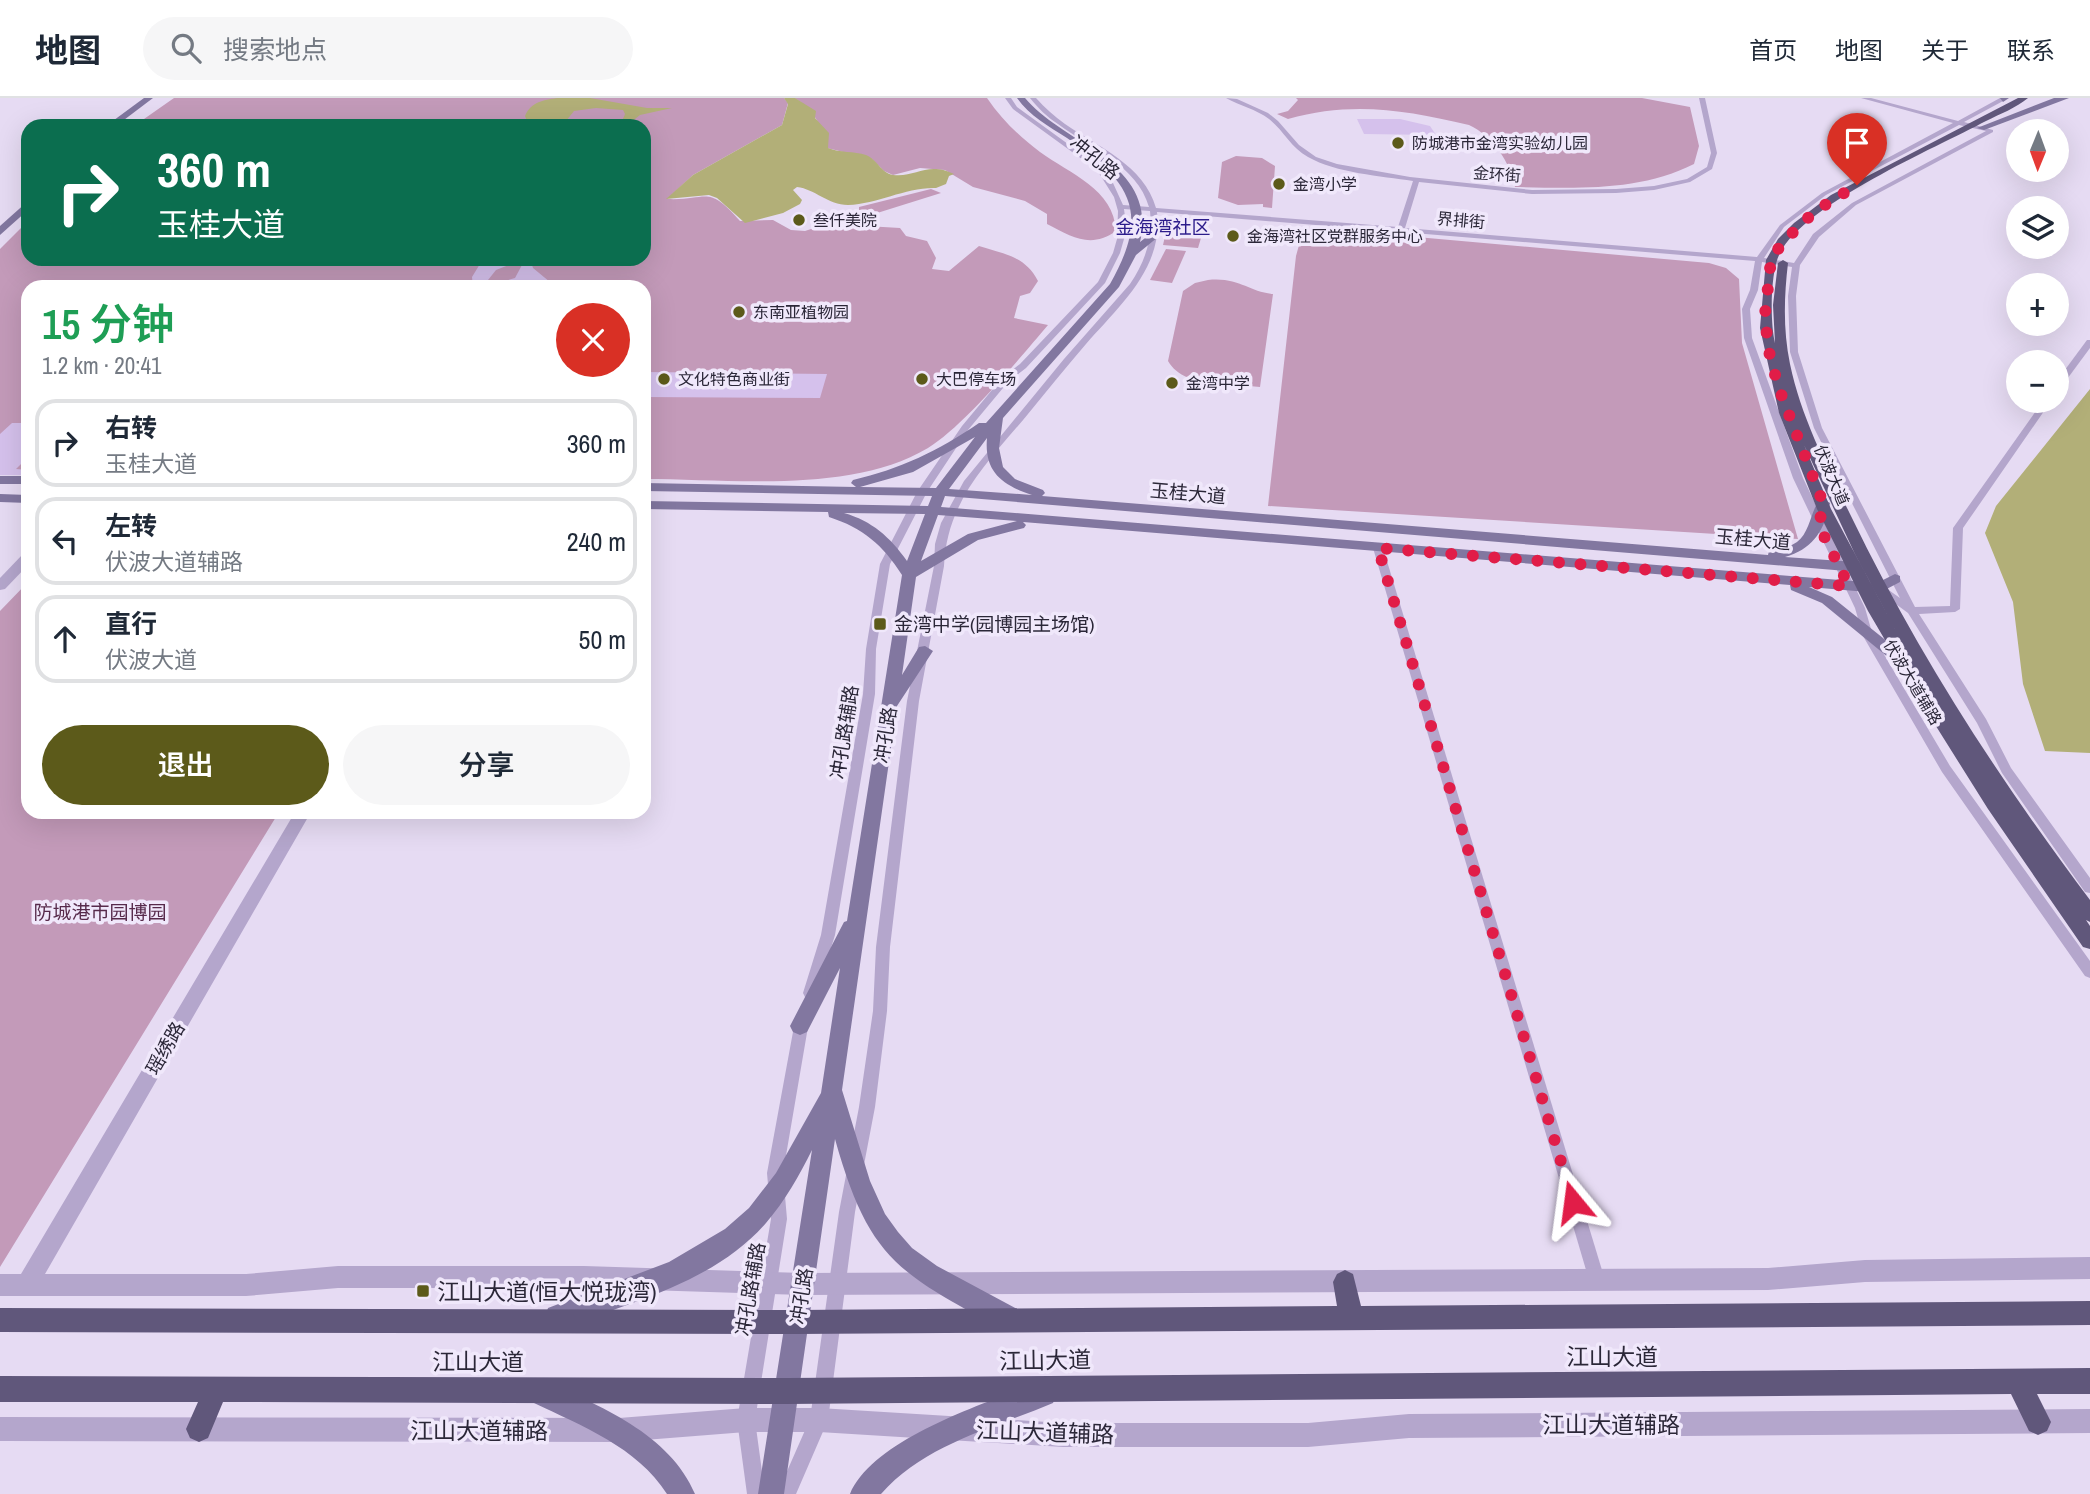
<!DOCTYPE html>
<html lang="zh">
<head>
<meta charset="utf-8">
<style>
	body { margin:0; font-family:"Archivo Narrow","Noto Sans SC",sans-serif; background:#f6f6f7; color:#1f2937; height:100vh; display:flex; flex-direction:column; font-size:26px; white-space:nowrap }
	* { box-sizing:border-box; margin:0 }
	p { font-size:23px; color:#747a83 }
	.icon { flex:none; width:38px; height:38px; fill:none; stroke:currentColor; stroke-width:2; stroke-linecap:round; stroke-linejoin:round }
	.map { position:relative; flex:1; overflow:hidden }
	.drawer { position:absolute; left:21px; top:182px; width:630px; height:539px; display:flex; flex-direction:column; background:#fff; border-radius:21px; box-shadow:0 7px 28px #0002 }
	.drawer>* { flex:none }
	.hud { position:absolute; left:21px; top:21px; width:630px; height:147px; border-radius:21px; box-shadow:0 7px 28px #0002; background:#0b6e4f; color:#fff; overflow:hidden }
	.needle { width:46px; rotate:181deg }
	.controls { position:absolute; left:2006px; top:21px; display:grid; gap:14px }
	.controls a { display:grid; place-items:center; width:63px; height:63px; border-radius:50%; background:#fff; box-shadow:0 7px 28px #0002; font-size:35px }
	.pin { position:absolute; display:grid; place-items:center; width:60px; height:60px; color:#fff; margin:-72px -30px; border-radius:50% 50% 50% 0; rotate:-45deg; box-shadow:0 0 7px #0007 }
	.pin .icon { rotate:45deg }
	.me { position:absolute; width:77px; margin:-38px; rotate:344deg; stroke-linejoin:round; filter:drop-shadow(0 0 5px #0008) }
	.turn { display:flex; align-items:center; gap:24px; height:147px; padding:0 21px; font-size:32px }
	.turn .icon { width:91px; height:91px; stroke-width:2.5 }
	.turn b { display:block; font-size:49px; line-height:60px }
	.round { display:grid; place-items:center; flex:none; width:74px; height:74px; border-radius:37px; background:#f6f6f7 }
	.headline { display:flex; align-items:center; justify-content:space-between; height:119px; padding:0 21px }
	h1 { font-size:42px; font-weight:600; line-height:52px; color:#1e9e55 }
	.button { display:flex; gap:14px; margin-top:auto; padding:14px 21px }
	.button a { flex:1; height:80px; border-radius:42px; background:#5c5a1a; color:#fff; font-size:28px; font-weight:600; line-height:80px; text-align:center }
	.button a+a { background:#f6f6f7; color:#1f2937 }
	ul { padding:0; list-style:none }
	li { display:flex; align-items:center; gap:21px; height:88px; margin:0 14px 10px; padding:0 7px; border:4px solid #e0e1e3; border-radius:21px }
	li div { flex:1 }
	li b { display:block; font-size:26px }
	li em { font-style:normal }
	header { display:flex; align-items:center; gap:42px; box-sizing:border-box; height:98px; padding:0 35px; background:#fff; border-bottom:2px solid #e0e1e3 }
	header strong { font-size:33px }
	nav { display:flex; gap:38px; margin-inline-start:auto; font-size:24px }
	.search { width:490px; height:63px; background:#f6f6f7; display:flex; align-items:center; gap:18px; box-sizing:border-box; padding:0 24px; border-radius:38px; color:#747a83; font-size:26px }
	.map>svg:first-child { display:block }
</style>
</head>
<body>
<header>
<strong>地图</strong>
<div class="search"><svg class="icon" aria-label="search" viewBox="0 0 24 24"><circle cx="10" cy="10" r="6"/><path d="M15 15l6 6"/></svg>搜索地点</div>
<nav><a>首页</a><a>地图</a><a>关于</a><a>联系</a></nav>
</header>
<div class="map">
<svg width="2090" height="1396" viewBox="0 0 2090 1396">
	<rect width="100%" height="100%" fill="#e6dbf3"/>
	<g fill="#c39ab9">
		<path d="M174 0H784L788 5 782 27 693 77 667 101C708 103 707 85 740 123L773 122 791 132 805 133 844 120 866 128 900 130 906 138 927 143 936 160 932 171 949 173 979 148C1004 156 1025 158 1038 183L1030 195 1020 198 1014 220 1048 227C1019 261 964 328 928 350 851 396 731 381 644 381V189H28V377H0V151L28 123V161H644V28H134Z"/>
		<path d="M794 0H987C1002 22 1019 38 1040 54 1070 76 1114 91 1116 133 1091 151 1072 139 1047 126V116L1025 103 973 89 945 72 920 70 893 77 884 73 872 61 827 50C825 31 811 8 794 0Z"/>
		<path d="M1296 0H1642L1690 9 1699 48 1694 66C1639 94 1575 90 1515 89 1510 64 1493 38 1469 27 1405 12 1352 3 1288 21L1277 16 1288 13 1298 2Z"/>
		<path d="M1236 58 1262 60 1275 68 1272 110 1263 109V106L1238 107 1218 100 1222 64Z"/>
		<path d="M931 91 941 95 874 116 859 112V109Z"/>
		<path d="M1185 119 1207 120 1198 150 1163 147 1168 125Z"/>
		<path d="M1304 129 1709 165 1726 170 1739 181 1742 245 1798 441 1268 408 1296 158Z"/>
		<path d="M1166 151 1186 153 1172 185 1150 182Z"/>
		<path d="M1208 182C1240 179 1248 194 1273 196L1260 289 1249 288 1250 277C1226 288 1183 289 1168 263L1183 193 1195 185Z"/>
		<path d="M28 484V714H279L0 1169V513Z"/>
	</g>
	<g fill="#d5c1ec" fill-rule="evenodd">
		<path d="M1357 21H1400L1430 28 1436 37 1364 36Z"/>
		<path d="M483 161H530L533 170 556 189H473L472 179ZM511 166 522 167 515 180 494 186 488 182 496 172Z"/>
		<path d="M644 274 827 276 820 300 644 299Z"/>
		<path d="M12 325H28V359L16 371 28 372V377H0V336Z"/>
	</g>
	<g fill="#b2af78">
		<path d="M557 0H590L647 10H672L640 17 626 28H620L625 16 623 12 596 10 574 13 562 28H529L525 18C531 4 543 2 557 0Z"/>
		<path d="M784 0H795L816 13 815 20 829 35 828 50C840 55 854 53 866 57 878 62 881 75 893 77 915 80 927 63 954 76L949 78 946 86 936 90C906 89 878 106 848 107 828 107 815 91 797 89L793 92 802 102 800 106 783 115 745 125 717 100 709 97 666 101 693 77 782 27 788 6Z"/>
		<path d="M2090 291V655L2045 653 2023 586 2013 504 1985 435 1996 408Z"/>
	</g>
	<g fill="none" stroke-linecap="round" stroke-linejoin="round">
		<g fill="#b4a6cc" fill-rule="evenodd">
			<path d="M1005 0H1011L1017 9 1101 70 1113 85 1123 107 1149 109C1137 67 1090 50 1058 26 1047 19 1038 10 1030 0H1036C1045 10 1054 18 1065 26 1098 49 1144 67 1156 110L1398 129 1413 83C1381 78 1336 75 1308 59 1291 50 1284 33 1269 21 1256 11 1240 8 1226 0L1237 1 1268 15 1278 23 1299 47 1316 59 1337 66 1410 79 1532 92 1616 91 1654 88 1687 81 1707 69 1711 55 1699 0H1705L1717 55 1712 71 1690 84 1654 92 1616 95 1532 96 1419 84 1405 130 1757 159 1780 127 1822 95 1953 25 1861 0H1871L1958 23 2000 0H2005V2L1964 24 1993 32V34L1856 107 1819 139 1800 167 1796 198 1798 254 1822 330 1915 509 1950 508 1953 430 2043 303H2051L1963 430 1960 511 1955 514 1919 516 1986 621 2011 670 2090 780V795L2085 794 2002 675 1977 625 1908 515 1874 490 1875 488H1883L1900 500 1814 330 1790 254 1788 198 1792 169 1762 164 1758 192 1750 211 1752 240 1803 380 1865 510 1873 538 1950 668 2090 863V880L2085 878 1942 674 1863 538 1855 510 1793 380 1744 240 1742 211 1750 192 1755 163 1157 114C1164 170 1119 208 1086 246 1066 269 1047 293 1028 316 988 364 947 402 944 468L919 603 890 849 887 913 875 1009 855 1114 828 1322 796 1396H777L810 1321 839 1114 859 1009 873 913 876 849 907 603 934 468 935 446 941 425 964 383 1064 261 1130 186C1145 164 1153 141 1150 113L1124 111 1126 127 1124 141 1120 155 1105 185 1026 270 1008 284 968 332 927 394 890 466 876 551 875 596 835 837 817 895 815 899 810 901 805 899 803 895 821 837 863 596 866 551 880 466 917 394 962 328 1002 280 1020 266 1098 184 1113 155 1117 141 1118 113 1114 99 1097 72 1013 11ZM1959 27 1986 33 1852 105 1813 136 1794 165 1764 160 1784 129 1826 97Z"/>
			<path d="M2087 242H2090V250L2059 292H2056V284Z"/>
			<path d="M1378 447 1383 450 1605 1182 1603 1188 1597 1190 1591 1188 1589 1182 1373 450Z"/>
			<path d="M802 917 807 919 809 923 783 1075 787 1121 755 1322 765 1396H747L737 1322 771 1121 767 1075 795 923 797 919Z"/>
		</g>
		<g fill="#b4a6cc" fill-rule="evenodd">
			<path d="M28 455V467L5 491 0 492V480L23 456Z"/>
			<path d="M295 714H311L45 1176H246L338 1168H584L803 1175 1768 1170 1865 1162 2090 1159V1181L1865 1184 1768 1192 803 1197 584 1190H338L246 1198H0V1176H21Z"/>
			<path d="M746 1310H819L1063 1325H1308L1409 1316 2090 1311V1335L1409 1340 1308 1349H1063L819 1334H746L619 1344 0 1343V1319L619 1320Z"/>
		</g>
		<g fill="#8277a0" fill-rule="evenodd">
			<path d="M144 0H153L116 28H106Z"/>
			<path d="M1017 0H1025C1063 46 1159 65 1140 144L1149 137 1158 139 1136 157 1119 189 1003 320 999 350 1003 369 1015 381 1043 392 1045 395 1042 398 1768 457 1769 453C1779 451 1788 450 1797 444 1812 433 1811 405 1823 401L1830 405C1824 433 1813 451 1785 459L1870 465 1877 470 1870 475 945 398 941 409 1877 485 1895 476 1900 478V484L1879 495 1809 489 1832 499 1914 565 1912 569H1900L1822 505 1791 492 1790 487 1023 424 1026 427 1024 430 978 442 916 479 902 577 919 549 925 548 933 553 897 608 842 992 870 1083 885 1116 898 1134 912 1150 937 1168 1019 1212 1022 1221 1019 1230 1010 1233 1001 1230C897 1175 868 1159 835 1041L784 1396H758L812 1052C799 1078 785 1103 766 1125 715 1184 628 1206 557 1231L548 1228 545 1219 548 1210 669 1164 725 1131 749 1110 776 1075 821 995 840 870 807 934 800 937 793 934 790 928 844 824 847 823 902 477C883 447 863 430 829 419L828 414 644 411V403L928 408 932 398 644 393V385L856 389 851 385 853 382C900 371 938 353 979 325H986L1110 186C1151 114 1131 83 1067 40 1048 28 1030 18 1017 0ZM975 339 936 390 860 389 913 374ZM987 340C984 374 1002 387 1032 397L949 391ZM844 415 925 416 907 463C890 439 872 423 844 415ZM938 417 1017 423 968 436 921 463Z"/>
			<path d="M2000 0H2009L2003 4Z"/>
			<path d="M2054 0H2069L1984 32 1977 30Z"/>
			<path d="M28 103V112L0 137V128Z"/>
			<rect x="0" y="378" width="28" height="8"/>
			<path d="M0 396 28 397V405L0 404Z"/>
			<path d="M543 1283C599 1307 670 1336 695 1396H667C637 1349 582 1328 534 1305L530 1296 534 1287Z"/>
			<path d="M1044 1283 1053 1287 1057 1296 1053 1305C994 1330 925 1346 881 1396H850C873 1340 990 1303 1044 1283Z"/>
		</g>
		<g fill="#60577b" fill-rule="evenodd">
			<path d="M2018 0H2028C2016 10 2000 16 1986 23 1935 50 1805 106 1780 155 1770 173 1770 225 1775 245L1773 207 1778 165 1783 162 1788 165C1784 199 1783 232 1790 266 1801 319 1827 369 1851 418 1917 555 1999 681 2090 802V824L2086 822 2090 828V851L2083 849 1988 711 1929 617 1868 513 1817 411 1779 315 1760 230 1766 162 1778 141 1794 125 1831 97ZM1804 347 1854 454 1903 546 1831 411Z"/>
			<path d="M1345 1172 1353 1176 1361 1208 2090 1203V1227L797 1236 0 1234V1210L797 1212 1337 1208 1333 1184 1337 1176Z"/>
			<path d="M2090 1270V1296H2037L2051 1324 2047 1333 2038 1337 2029 1333 2011 1296 787 1306 223 1304 208 1340 199 1344 190 1340 186 1331 198 1304H0V1278L787 1280Z"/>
		</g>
	</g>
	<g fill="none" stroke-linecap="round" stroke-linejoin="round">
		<path stroke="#e11d48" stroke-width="12" stroke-dasharray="0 21.6" d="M1573 1104 1378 450 1849 488 1819 428 1823 405 1778 288 1768 250 1765 216 1771 162 1782 145 1814 114 1857 87"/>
	</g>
	<g fill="#5c5a1a" stroke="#f0e8fb" stroke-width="2.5">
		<circle cx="1398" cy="45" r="7"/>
		<circle cx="1279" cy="86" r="7"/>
		<circle cx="799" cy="122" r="7"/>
		<circle cx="1233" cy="138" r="7"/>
		<circle cx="739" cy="214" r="7"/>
		<circle cx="664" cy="281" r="7"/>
		<circle cx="922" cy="281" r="7"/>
		<circle cx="1172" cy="285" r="7"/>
		<rect x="873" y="519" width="14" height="14" rx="3.5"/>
		<rect x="416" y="1186" width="14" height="14" rx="3.5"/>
	</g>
	<g text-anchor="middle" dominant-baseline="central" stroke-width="7" stroke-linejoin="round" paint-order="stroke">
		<g font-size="16" fill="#2b2738" stroke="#f0e8fb" text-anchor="start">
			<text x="1412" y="45">防城港市金湾实验幼儿园</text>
			<text x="1293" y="86">金湾小学</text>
			<text x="813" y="122">叁仟美院</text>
			<text x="1247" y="138">金海湾社区党群服务中心</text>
			<text x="753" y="214">东南亚植物园</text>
			<text x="678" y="281">文化特色商业街</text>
			<text x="936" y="281">大巴停车场</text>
			<text x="1186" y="285">金湾中学</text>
		</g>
		<g font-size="16" fill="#2b2738" stroke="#f0e8fb">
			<text transform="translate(1497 76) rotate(4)">金环街</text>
			<text transform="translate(1461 122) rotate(5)">界排街</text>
			<text transform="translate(1832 377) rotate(67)">伏波大道</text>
			<text transform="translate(1913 584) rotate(59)">伏波大道辅路</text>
		</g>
		<g font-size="19" fill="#2b2738" stroke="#f0e8fb">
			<text transform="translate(1095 59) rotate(39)">冲孔路</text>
			<text transform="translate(1188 395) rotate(5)">玉桂大道</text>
			<text transform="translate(1753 441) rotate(5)">玉桂大道</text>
			<text transform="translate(844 634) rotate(-81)">冲孔路辅路</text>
			<text transform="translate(885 637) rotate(-81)">冲孔路</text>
			<text transform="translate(165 950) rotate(-60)">瑶绣路</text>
			<text transform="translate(750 1191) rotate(-80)">冲孔路辅路</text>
			<text transform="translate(801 1198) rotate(-81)">冲孔路</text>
		</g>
		<g font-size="19" fill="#2c1c8b" stroke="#f0e8fb">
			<text x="1163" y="129">金海湾社区</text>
		</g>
		<g font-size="19" fill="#2b2738" stroke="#f0e8fb" text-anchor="start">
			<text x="894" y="526">金湾中学(园博园主场馆)</text>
		</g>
		<g font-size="19" fill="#572a4b" stroke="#f0e8fb">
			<text x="100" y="814">防城港市园博园</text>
		</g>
		<g font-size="23" fill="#2b2738" stroke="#f0e8fb" text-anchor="start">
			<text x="437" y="1193">江山大道(恒大悦珑湾)</text>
		</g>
		<g font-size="23" fill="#2b2738" stroke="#f0e8fb">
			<text x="1612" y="1258">江山大道</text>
			<text transform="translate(1045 1262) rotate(-1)">江山大道</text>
			<text x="478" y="1263">江山大道</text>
			<text x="1611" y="1326">江山大道辅路</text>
			<text x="479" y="1332">江山大道辅路</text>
			<text transform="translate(1045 1334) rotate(2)">江山大道辅路</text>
		</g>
	</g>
</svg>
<div class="controls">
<a><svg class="needle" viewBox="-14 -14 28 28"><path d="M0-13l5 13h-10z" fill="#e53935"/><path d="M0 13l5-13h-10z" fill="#747a83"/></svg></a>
<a><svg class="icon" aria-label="layers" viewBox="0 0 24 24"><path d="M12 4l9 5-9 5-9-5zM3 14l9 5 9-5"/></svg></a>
<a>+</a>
<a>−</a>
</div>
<div class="pin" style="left:1857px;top:87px;background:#d93025"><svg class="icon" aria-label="arrive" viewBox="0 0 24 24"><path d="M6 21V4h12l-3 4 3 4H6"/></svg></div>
<svg class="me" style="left:1573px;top:1104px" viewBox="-20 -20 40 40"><path d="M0-17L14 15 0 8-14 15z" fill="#e11d48" stroke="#fff" stroke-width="4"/></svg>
<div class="hud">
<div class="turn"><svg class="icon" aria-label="right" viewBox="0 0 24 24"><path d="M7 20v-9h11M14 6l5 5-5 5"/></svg><div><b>360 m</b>玉桂大道</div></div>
</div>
<section class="drawer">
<div class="headline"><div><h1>15 分钟</h1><p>1.2 km · 20:41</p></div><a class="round" style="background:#d93025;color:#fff"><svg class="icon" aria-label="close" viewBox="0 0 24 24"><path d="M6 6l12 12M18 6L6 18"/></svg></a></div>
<ul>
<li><svg class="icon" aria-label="right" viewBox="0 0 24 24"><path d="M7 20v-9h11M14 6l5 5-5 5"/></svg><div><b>右转</b><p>玉桂大道</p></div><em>360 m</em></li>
<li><svg class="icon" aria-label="left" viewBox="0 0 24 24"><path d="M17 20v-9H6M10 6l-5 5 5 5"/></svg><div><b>左转</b><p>伏波大道辅路</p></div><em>240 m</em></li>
<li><svg class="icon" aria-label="ahead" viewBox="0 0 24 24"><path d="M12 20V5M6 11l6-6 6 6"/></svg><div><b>直行</b><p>伏波大道</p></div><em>50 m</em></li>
</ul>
<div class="button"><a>退出</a><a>分享</a></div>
</section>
</div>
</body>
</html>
